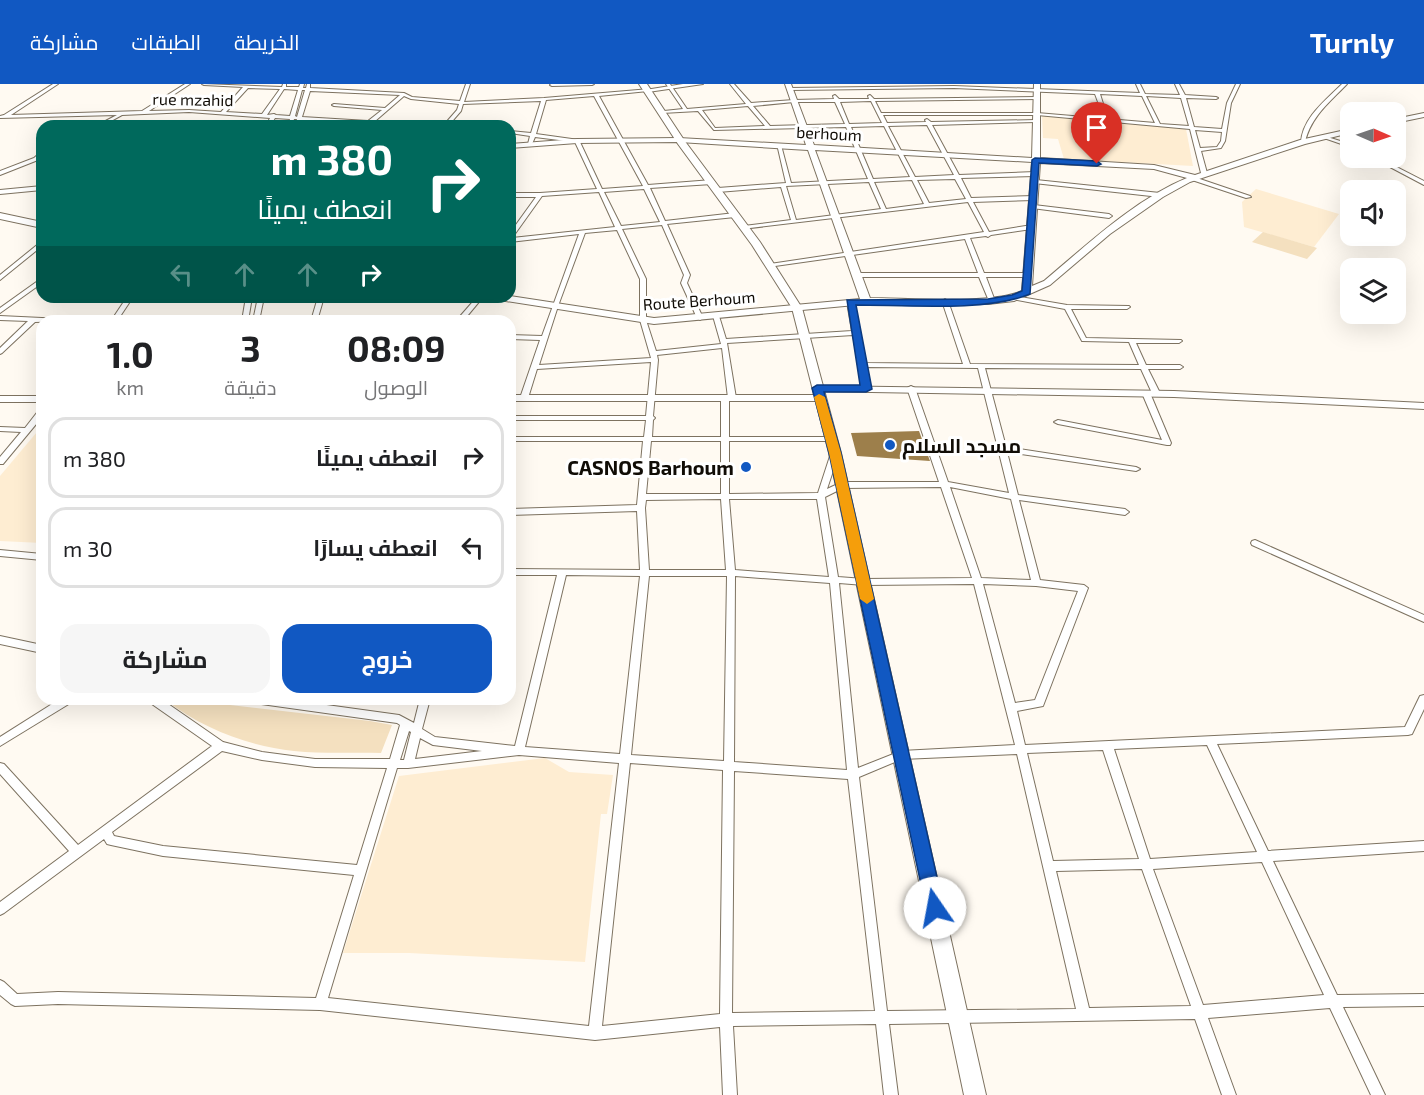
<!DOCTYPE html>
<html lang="ar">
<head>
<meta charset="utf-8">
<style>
	body { margin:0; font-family:"Exo 2",Cairo,sans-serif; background:#f6f6f6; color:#202124; direction:rtl; height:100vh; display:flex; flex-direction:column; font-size:22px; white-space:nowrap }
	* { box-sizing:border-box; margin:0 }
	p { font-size:20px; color:#757577 }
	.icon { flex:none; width:33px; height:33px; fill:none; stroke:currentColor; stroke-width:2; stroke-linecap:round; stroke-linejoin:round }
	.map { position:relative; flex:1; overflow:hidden; direction:ltr }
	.sheet { position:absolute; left:36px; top:231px; width:480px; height:390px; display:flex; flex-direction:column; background:#fff; border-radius:18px; box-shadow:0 6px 24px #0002; direction:rtl }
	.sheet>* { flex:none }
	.guide { position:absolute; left:36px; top:36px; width:480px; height:183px; border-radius:18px; box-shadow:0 6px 24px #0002; direction:rtl; background:#00695c; color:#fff; overflow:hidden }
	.needle { width:39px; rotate:92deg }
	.controls { position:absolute; left:1340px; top:18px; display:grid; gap:12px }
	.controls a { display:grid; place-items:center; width:66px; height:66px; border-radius:12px; background:#fff; box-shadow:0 6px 24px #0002; font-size:30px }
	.pin { position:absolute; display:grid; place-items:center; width:51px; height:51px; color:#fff; margin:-62px -26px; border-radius:50% 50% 50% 0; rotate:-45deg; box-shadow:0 0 6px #0007 }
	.pin .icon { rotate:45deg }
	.me { position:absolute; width:66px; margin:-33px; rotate:348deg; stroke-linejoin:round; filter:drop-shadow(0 0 4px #0008) }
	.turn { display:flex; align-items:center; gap:21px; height:126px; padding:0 24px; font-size:27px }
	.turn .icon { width:78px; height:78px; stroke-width:2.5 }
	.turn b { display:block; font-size:42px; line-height:51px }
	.lanes { display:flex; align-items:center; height:57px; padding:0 24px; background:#0003; justify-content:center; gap:30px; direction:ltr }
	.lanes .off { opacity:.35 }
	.eta { display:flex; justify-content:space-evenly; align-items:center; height:102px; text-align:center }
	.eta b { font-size:36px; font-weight:700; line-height:42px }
	.button { display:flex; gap:12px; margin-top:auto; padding:12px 24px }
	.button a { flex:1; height:69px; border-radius:18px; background:#1158c2; color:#fff; font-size:24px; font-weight:700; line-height:69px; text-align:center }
	.button a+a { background:#f6f6f6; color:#202124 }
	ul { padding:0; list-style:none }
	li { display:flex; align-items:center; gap:18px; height:81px; margin:0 12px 9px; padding:0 12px; border:3px solid #e0e0e0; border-radius:18px }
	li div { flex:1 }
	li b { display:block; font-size:22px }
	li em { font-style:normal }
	header { display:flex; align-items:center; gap:36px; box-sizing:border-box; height:84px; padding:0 30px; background:#1158c2; color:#fff }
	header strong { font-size:28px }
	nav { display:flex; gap:33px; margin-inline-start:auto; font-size:21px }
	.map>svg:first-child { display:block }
</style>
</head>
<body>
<header>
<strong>Turnly</strong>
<nav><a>الخريطة</a><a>الطبقات</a><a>مشاركة</a></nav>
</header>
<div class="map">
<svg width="1424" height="1011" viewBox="0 0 1424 1011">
	<rect width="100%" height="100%" fill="#fffaf2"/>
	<g fill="#feedd2">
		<path d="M1042 31 1186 45 1193 82 1064 75 1058 55 1043 54Z"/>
		<path d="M1256 105 1339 130 1314 163 1244 143 1242 118Z"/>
		<path d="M37 348H42V459L0 457V392Z"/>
		<path d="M545 674 569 688 613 691 607 730H601L585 878 409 869H343L399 692Z"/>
	</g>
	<g fill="#f4e0bf">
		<path d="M1263 148 1314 163 1317 164 1307 175 1252 158Z"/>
		<path d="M178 615 370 637 392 641 381 669C353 668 323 670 294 667 249 662 203 645 167 617Z"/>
	</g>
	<path fill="#9d7f4b" d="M919 347 930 377 857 372 851 349Z"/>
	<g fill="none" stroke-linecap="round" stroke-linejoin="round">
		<defs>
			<g id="street">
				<path d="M53 0H58L11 31 142 27 185 0H190L149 27 189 26 221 28 243 3 204 1 202 0 282 3 283 0H286V3H299L300 0H304L303 4H306L307 0H310V4L404 9 412 13 460 17 466 0H470L464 18 544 14 650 5 648 7 599 12 648 101 712 96 715 98 712 100 650 104 665 137 735 129 738 131 735 133 667 140 690 191 687 199 703 234 700 236 697 234 681 199 684 191 662 141 622 145 646 195V236L656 267 721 260 713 232 716 230 719 232 726 255 852 247 847 218 850 216 853 218 865 279 963 280 942 217 945 215 948 217 970 280 1139 281 1129 258 1082 257 1065 225 1012 215V213L1014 212 1067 221 1129 222 1130 223 1127 225H1071L1086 254 1181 256 1182 257 1179 259H1136L1146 281H1180L1183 283 1180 285H1148L1160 309 1156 311 1152 309 1141 285 985 284 1006 363 1136 383 1140 385 1136 387 1007 368 1018 411 1125 425 1129 428 1125 431 1019 416 1040 496 1084 501 1088 504 1043 622 1017 627 1025 661 1405 643 1420 612 1424 611V625L1412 650 1408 651 1217 660 1268 767 1424 757V767L1273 777 1337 911 1424 910V922L1343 923 1385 1011H1371L1330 924 1208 934 1236 1011H1222L1195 935 889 940 898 1011H884L876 940 733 942 737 1011H723L720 943 595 956 320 926 58 920 15 922 11 920 0 911V896L4 898 17 910 58 908 316 914 354 791 163 772 111 761 107 760 104 755 4 829 0 831V818L69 767 0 690V679L4 680 78 761 212 662 149 618 148 615H161L223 658 262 668 315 675H390L400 641 397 639 254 619 250 618 249 615H283L399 631 414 639 420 615H430L422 645 435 653 515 662 557 491H510V485L640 486 637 427 510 431V425L637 421 643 357H510V353H644L646 336H510V332H646L651 278 537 285 528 314 524 316 520 314 540 256 510 255V251L542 252 579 150 510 158V149L536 113H510V109H540L597 105 575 58 535 53 532 60 530 61 528 60 530 52 510 49V47L531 49 541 17 463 20 461 27 448 42H443L457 26 459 20 411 15 404 12 374 38 421 41 423 42 371 40 368 41 366 40 301 36 299 42H295L297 35H294L292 42H288L290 35 275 34 270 42H266L270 34 189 28 122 31 102 42H96L117 31 0 34V32L4 31ZM248 4 280 5 262 30 226 28ZM284 5 298 6 290 32 276 31 274 30 267 31ZM302 6H305L297 33 295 32ZM310 7 400 11 385 24 334 20 332 21 334 22 382 26 368 37 302 33ZM594 12 643 102 602 105 579 56 536 50 546 16ZM644 105 660 138 621 142 604 108ZM599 108 615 143 512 154 542 112ZM617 146 640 195V236L651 274 539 281 558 222 585 149ZM853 251 863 307H869L870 305 865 283 978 284 1009 409 948 398 915 304 911 302 907 304 939 398H842L827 405 839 369 835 367 831 369 818 409 729 410V357H829L833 355 829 353H729V314L732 316 736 314 727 259ZM722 264 728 314 725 312 721 314V353H652L653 336 655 334 653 332 658 276 657 271ZM651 357H721V410H646ZM941 403 972 494 864 495 838 493 825 413 843 404ZM950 403 1011 415 1031 496 981 494ZM721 415 726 486H649L645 424 646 416ZM729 415H817L829 493 735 486ZM566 491 640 492 620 670 525 663ZM649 492H727L724 677 631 671ZM735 492 830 499 847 686 734 678ZM839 499 864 501 974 500 1015 661 901 667 858 684ZM983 500 1036 502 1078 507 1035 616 1015 619ZM409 647 411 648 404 676H400ZM420 654 433 661 482 667 415 675ZM1207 661 1257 768 1150 775 1114 665ZM1103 666 1139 775 1053 777 1027 669ZM222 667 262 676 315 683 387 684 357 781 163 762 114 752 112 748ZM1017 670 1076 925 887 927 859 693 902 675ZM519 671 619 679 589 942 328 914 397 684H408ZM630 679 723 686 720 930 602 942ZM734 687 848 695 875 927 732 929ZM1262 778 1324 911 1203 921 1153 785ZM1142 785 1191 922 1089 924 1056 787Z"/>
				<path d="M551 0H594L592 1 552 2 550 1Z"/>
				<path d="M666 0H670L687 25 746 20 730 0H734L751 19 794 16 834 15 833 12 835 11 839 15H869L868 12 870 11 874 15 1037 13 1039 15 875 17 881 29H1037L1155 39 1142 12 1100 10 1105 26 1103 27 1101 26 1095 10 954 4 790 6 788 5 790 4 954 2 1140 9 1136 0H1140L1145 10 1180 11 1175 0H1179L1185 11 1216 13 1218 14 1216 15 1186 14 1194 43 1222 45 1227 19 1236 0H1240L1231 19 1225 57 1221 64 1201 67 1207 89 1204 91 1201 89 1190 45 1037 31H883L887 39 926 38 925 36 927 35 931 38 1036 36 1038 37 1036 38 932 41 959 91 1035 88 1038 90 1035 92 961 94 971 114 1034 112 1037 114 1034 116 973 118 989 148 1032 141 1035 143 1032 145 991 151 988 153 986 152 970 154 984 189H1028L1031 191 1028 193H986L995 217 992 219 989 217 979 193H857L854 191 857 189H978L965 155 768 183V181L770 180 984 148 968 118 742 145V143L744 142 791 136 781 103 718 108 715 106 718 104 786 99 777 60 781 61 791 99 868 95 846 43 714 46 698 27 662 29 664 27 683 25ZM1146 12 1181 14 1189 42 1160 40ZM871 17 882 39 849 40 840 18ZM794 18H835L845 40 770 42 753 22ZM748 22 765 42 715 44 702 26ZM927 41 954 91 915 93 888 42ZM884 42 910 93 873 95 851 43ZM1195 46 1222 48 1221 57 1217 63 1200 64ZM955 95 966 115 929 119 917 96ZM912 96 924 120 886 125 874 98ZM869 98 881 125 796 136 786 102Z"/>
				<path d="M1342 0H1347C1330 18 1311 32 1305 58L1301 59C1302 34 1326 16 1342 0Z"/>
				<path d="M1324 52 1350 60V63L1324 54Z"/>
				<path d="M42 67V72L38 76 0 91V87L34 74Z"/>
				<path d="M1373 74H1379L1424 97V101Z"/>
				<path d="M1191 92 1250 112 1251 113 1246 114 1189 95 1188 94Z"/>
				<path d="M1036 96 1160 109 1163 111 1160 113 1034 99 1033 98Z"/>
				<path d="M1034 121 1109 130 1112 132 1109 134 1032 124 1031 123Z"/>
				<path d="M42 157V162L0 196V191Z"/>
				<path d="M42 194V199L0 229V224Z"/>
				<path d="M127 213H133L117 237H111Z"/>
				<path d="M246 213H252L248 237H242Z"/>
				<path d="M258 213H264L259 237H253Z"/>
				<path d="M318 213H324L317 237H311Z"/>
				<path d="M477 213H483L463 237H456Z"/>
				<path d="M0 232 63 235 66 237 35 238 2 269 0 270V264L28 237 0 236Z"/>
				<path d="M1143 307H1146L1150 309 1171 359 1170 361H1167L1058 340 1054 338 1058 336 1162 356 1142 309Z"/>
				<path d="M39 326H42V333L3 380H0V373L21 348 0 347V343L25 344Z"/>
				<path d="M1255 456 1424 531V538L1252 461 1251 459 1252 457Z"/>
				<path d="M0 466 42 470V476L0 472Z"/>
				<path d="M0 552 42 561V569L0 560Z"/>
				<path d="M60 615H73L72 618 0 662V653Z"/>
			</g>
			<g id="secondary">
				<path d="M683 0H703L648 8 645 6Z"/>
				<path d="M785 0H791L814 61 1032 74 1034 0H1040V74L1154 81 1195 91 1300 56 1350 45V49L1305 60 1190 98 1163 113 1110 150 1050 201 1014 217 988 220H866L654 240 493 215 491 213 510 212 654 234 860 215 808 66 679 58 577 59 510 64V60L577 55 679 54 806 61ZM815 66 1032 78 1022 207C991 221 908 214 870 214ZM1040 79 1154 85 1187 94C1134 116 1087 161 1044 197L1032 202Z"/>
				<path d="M1424 29V33L1395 39V35Z"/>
				<path d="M42 102V106L0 110V106Z"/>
				<path d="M0 129 42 138V144L0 135Z"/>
				<path d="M817 302 1174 307 1424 319V325L1174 313 813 307V303Z"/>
				<path d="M510 311H819L824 314 819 317H510Z"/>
				<rect x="0" y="312" width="42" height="6"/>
			</g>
			<path id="primary" d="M639 0H647L684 56 760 158 802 224 841 369 986 1011H964L829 369 792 224 752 161 678 60Z"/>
		</defs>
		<use href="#street" stroke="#7d7260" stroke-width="2"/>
		<use href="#secondary" stroke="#7d7260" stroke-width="2"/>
		<use href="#primary" stroke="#7d7260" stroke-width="2"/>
		<use href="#street" fill="#fff" fill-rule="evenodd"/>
		<use href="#secondary" fill="#fff" fill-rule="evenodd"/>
		<use href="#primary" fill="#fff" fill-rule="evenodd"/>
	</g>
	<path fill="#1158c2" stroke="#0b397e" stroke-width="1.5" d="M1035 74 1097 77 1101 80 1097 82 1039 79 1030 210C987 228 904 221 856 221L872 305 866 308H824L841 369 944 824 941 829 935 832 929 829 926 824 829 369 812 304 817 301H860L847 216 988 215 1012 211 1022 207 1032 76Z"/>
	<path fill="#f59e0b" d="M819 310 825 313 841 369 874 515 867 520 860 515 829 369 814 313Z"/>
	<g fill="#1158c2" stroke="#fff" stroke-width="2">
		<circle cx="890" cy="361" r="6"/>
		<circle cx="746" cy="383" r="6"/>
	</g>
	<g text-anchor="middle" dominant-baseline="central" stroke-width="6" stroke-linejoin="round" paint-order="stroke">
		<g font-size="16" fill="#100c06" stroke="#fff">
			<text transform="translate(193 15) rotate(1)">rue mzahid</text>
			<text transform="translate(829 49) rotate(3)">berhoum</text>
			<text transform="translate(699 216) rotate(-4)">Route Berhoum</text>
		</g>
		<g font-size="20" font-weight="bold" fill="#100c06" stroke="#fff" text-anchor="start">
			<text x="902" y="361">مسجد السلام</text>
			<text x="734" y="383" text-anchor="end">CASNOS Barhoum</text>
		</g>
	</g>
</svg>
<div class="controls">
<a><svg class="needle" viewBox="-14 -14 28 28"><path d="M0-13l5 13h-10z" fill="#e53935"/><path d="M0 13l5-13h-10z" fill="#757577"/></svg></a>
<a><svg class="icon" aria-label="sound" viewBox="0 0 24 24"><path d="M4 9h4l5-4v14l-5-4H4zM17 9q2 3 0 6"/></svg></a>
<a><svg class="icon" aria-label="layers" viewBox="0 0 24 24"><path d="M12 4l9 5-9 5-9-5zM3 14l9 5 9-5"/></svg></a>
</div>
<div class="pin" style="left:1097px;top:80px;background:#d93025"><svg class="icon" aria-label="arrive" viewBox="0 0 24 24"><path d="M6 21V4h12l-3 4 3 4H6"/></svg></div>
<svg class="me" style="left:935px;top:824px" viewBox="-20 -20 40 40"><circle r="19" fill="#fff"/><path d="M0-13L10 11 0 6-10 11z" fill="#1158c2"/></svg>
<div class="guide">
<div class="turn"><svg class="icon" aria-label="right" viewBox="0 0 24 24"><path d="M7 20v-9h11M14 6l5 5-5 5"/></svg><div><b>380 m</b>انعطف يمينًا</div></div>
<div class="lanes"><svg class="icon off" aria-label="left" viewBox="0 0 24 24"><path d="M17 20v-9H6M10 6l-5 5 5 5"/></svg><svg class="icon off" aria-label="ahead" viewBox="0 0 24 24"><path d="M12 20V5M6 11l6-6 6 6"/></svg><svg class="icon off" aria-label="ahead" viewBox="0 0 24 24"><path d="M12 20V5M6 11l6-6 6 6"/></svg><svg class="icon" aria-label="right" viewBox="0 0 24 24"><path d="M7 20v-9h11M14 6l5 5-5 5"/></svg></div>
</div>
<section class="sheet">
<div class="eta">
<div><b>08:09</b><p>الوصول</p></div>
<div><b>3</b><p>دقيقة</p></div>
<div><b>1.0</b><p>km</p></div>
</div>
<ul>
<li><svg class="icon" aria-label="right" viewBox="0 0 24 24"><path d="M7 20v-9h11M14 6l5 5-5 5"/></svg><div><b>انعطف يمينًا</b></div><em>380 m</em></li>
<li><svg class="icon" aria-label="left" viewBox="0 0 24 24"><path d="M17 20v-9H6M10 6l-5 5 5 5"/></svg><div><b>انعطف يسارًا</b></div><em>30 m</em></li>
</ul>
<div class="button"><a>خروج</a><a>مشاركة</a></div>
</section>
</div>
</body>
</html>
